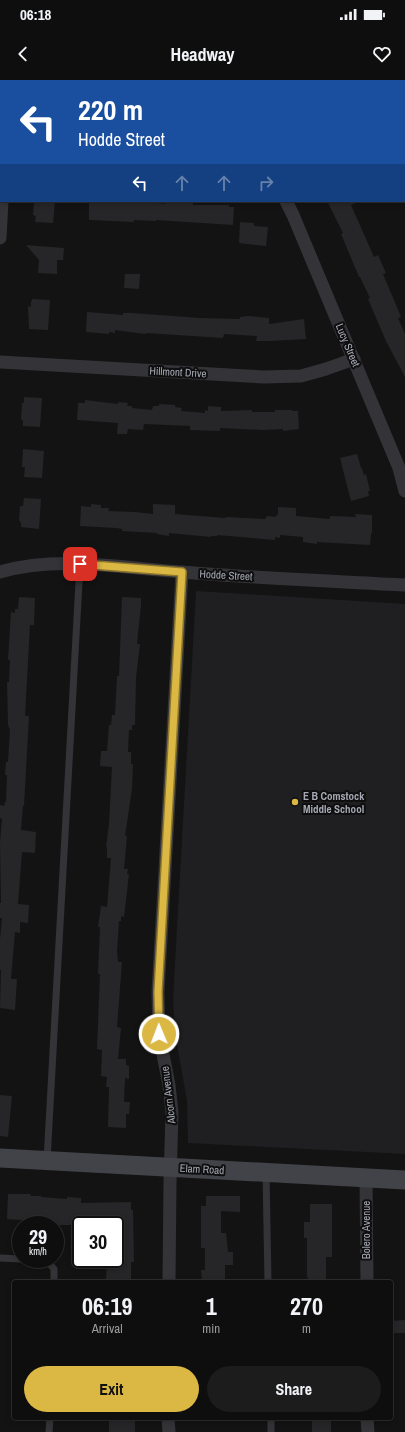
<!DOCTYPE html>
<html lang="en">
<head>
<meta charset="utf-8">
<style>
	body { margin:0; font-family:"Archivo Narrow",sans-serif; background:#1c1c1d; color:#f1f3f6; height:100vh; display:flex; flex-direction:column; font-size:15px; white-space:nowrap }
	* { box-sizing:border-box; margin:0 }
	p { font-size:13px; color:#9b9c9e }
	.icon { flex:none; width:22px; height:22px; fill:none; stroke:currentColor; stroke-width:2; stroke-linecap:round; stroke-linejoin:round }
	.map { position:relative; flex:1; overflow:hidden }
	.panel { position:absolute; left:12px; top:1200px; width:381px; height:140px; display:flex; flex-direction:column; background:#0e0e0f; border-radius:4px; box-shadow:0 2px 6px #0003,0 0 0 1px #2e2e2f }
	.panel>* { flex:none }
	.top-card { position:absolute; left:0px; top:0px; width:405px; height:122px; box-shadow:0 2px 6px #0003,0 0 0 1px #2e2e2f; background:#1a4fa0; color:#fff; overflow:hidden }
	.speed { position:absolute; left:12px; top:1136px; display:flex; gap:8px; font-size:20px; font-weight:700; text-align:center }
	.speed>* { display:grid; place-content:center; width:52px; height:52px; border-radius:50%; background:#0e0e0f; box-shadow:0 2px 6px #0003,0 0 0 1px #2e2e2f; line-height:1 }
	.speed small { font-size:10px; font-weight:400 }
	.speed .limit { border:2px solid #111; border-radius:6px; background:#fff; color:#111 }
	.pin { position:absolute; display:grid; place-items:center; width:34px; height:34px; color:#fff; margin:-17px; border-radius:8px; box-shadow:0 2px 6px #0006 }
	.me { position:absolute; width:44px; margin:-22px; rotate:359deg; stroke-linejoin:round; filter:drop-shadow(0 0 3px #0008) }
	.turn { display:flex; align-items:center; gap:14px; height:84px; padding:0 12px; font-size:18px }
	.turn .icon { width:52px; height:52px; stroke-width:2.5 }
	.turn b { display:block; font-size:28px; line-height:34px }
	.lanes { display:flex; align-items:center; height:38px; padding:0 12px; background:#0003; justify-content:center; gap:20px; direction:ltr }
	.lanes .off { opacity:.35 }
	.eta { display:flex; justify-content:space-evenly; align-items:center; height:68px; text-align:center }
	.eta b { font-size:24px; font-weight:700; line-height:28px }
	.button { display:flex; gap:8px; margin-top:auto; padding:8px 12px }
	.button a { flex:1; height:46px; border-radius:24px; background:#dbb744; color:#111; font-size:16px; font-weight:700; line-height:46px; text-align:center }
	.button a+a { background:#1c1c1d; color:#f1f3f6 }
	.status { display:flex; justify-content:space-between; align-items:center; height:28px; padding:0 20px; background:#0e0e0f; direction:ltr }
	.status svg { height:11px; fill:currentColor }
	header { display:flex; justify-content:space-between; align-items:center; height:52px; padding:0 12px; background:#0e0e0f; font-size:18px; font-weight:700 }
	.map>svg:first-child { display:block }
</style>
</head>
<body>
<div class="status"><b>06:18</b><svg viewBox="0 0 49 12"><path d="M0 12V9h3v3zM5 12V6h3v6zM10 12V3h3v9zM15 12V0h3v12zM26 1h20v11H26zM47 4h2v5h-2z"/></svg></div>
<header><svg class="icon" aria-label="back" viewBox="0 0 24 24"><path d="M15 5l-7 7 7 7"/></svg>Headway<svg class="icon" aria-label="heart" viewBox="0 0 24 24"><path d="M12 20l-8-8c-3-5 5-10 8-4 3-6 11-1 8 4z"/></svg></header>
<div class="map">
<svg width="405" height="1352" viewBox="0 0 405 1352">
	<rect width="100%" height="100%" fill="#131314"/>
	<path fill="#1f1f21" d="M196 511 405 524V1074L188 1063 187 1021 175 953 173 919Z"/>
	<g fill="#262628">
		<path d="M34 121H55L53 143 35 142 36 136 33 135Z"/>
		<path d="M89 121 128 123V121H147L165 124V122L182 121 193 123V125H229V127H234L233 145 156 140V141L134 140V142L89 140Z"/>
		<path d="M327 121H360L351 125 374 177 378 175 386 193 383 194 401 237 398 238 405 254V297L386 261 368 219 370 218 360 197H359L341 154 343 153Z"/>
		<path d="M240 142 254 143V146L268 147 266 166 239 163Z"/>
		<path d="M26 165 64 168 63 180H57V194L38 193 39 180Z"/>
		<path d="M125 194H140L139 209 124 208Z"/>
		<path d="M32 219 50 220 48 250 29 249 28 226 31 227V221H32Z"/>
		<path d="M87 232 123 235V233H131L200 238 240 239V237L248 236 269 238V244L304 239 306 259 268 261H256L257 256 224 254 223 258 146 253 145 254 115 250V253L109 252V254L86 252Z"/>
		<path d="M24 317 42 318 40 347 23 346V340H21L22 323H24Z"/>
		<path d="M85 320 118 324V322L128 323 127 326H132V328L152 330 153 326H159V324L175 325V327L182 328 181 331 205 333V330L208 331V326L221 327V331L252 330V332H275V330H292V331H298L299 349 283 351V349L262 350 220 348V351L190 350V346L144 344 143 350 128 349 127 354H117L118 343 77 340 78 323H85Z"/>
		<path d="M23 369 44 371 42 398 24 397 25 387H22Z"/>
		<path d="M357 374 361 388H362L364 395 366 394 370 411H368L369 416 351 421 340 378Z"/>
		<path d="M24 418 41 419 39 449 21 447V442L19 441 20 426H23Z"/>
		<path d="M91 424 101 425V428H109L108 431 135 432 153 434V424L175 425V434L225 438 226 437 265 439 267 436 276 437V435H278V427L296 428V436L330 439V436L356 437 355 434 372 435V453H371L370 465 317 462V464L303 462V457L280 455V458L275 457V460L217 455V456H211V457L169 453V456L157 454V453L122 451V449L116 448 80 446 81 426 91 427Z"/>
		<path d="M19 517 35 518 34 545H30L25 636H29L24 726 23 725 21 750 36 752 35 773 22 772 18 824 29 825 28 843 20 842V853L15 852 11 899H17L15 930 0 928 1 890H0V859L2 838H0V823H1L0 762 2 739 0 738V725L4 726 5 722H6L7 695H5L6 682H8L10 649 9 648 8 644 7 602H9L10 580H8L11 532 15 533V529H18Z"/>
		<path d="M122 517 141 518V525L137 564H140L136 598 135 645H132V650H129L128 672H131V684H133L132 709 125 756H127L124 789H128L127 794H129L124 837 121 836V841H119L117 871 118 882H122L117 947 121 948 118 979H126V985L129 986V999L125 998 124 1022H130L129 1034H126V1048L108 1047 109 1007H106L107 997 101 996 102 970 97 969 100 894H98L100 847H98L101 826 107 827 111 778H107V767H106L109 744 112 687 100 686 101 671H107L109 645H111L112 635H115L117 596H119Z"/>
		<path d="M0 1015 12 1016 8 1057 0 1056Z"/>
		<path d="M8 1114H31L30 1116H41V1117L67 1119V1117L81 1118V1123L131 1122V1130H133L134 1182H131V1202H106L107 1179H115L114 1138H79V1145H52V1144L48 1143V1142L7 1139Z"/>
		<path d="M206 1116H240V1132L221 1131V1153H226L228 1172H233V1185H225V1202H202L201 1190H205V1168H201V1126H206Z"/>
		<path d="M310 1124H332V1177H326V1202H308V1197H307V1158H304V1142H310Z"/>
		<path d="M405 1240V1253H391V1241Z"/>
		<rect x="109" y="1338" width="26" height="14"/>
		<rect x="312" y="1338" width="19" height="14"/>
	</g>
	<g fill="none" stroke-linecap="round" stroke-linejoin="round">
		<g stroke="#343438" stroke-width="7">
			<path d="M47 1080 80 484"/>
			<path d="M266 1092 268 1202"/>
			<path d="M0 1178 21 1179"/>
			<path d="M22 1179 48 1182 54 1189V1202"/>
			<path d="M271 1338V1352"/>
			<path d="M49 1352 50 1338"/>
		</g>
		<g stroke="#343438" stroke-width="13">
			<path d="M0 4H1"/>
			<path d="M286 121 293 135 399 388 405 411"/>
			<path d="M0 158 2 121"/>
			<path d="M0 282 264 297 301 296 326 289 354 279"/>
			<path d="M0 492C58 475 122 488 181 492 255 498 330 501 405 505"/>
			<path d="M366 1098 367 1202"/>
			<path d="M169 1202 170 1103 172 1032 169 1005 159 954 158 912 182 492"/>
			<path d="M168 1338 169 1352"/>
			<path d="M367 1338 368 1352"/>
		</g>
		<path stroke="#424348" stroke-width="19" d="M0 1078 405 1100"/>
	</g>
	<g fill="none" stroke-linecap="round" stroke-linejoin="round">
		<defs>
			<path id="route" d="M80 484 182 492 158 912 159 954"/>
		</defs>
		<use href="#route" stroke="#8e772c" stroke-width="10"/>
		<use href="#route" stroke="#dbb744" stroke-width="7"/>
	</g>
	<circle fill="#dbb744" stroke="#0e0e0f" stroke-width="1.5" cx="295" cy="722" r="4"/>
	<g text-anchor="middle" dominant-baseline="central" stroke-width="4" stroke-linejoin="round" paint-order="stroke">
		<g font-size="11" fill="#a6a9b3" stroke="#0e0e0f">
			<text transform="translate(348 265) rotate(67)">Lucy Street</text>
			<text transform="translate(178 292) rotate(3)">Hillmont Drive</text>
			<text transform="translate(226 495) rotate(3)">Hodde Street</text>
			<text transform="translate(168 1015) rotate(-97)">Alcorn Avenue</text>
			<text transform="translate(202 1089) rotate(3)">Elam Road</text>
			<text transform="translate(366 1150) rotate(-90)">Bolero Avenue</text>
		</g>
		<g font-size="11" font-weight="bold" fill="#a6a9b3" stroke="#0e0e0f" text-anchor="start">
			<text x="303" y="716">E B Comstock<tspan x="303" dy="13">Middle School</tspan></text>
		</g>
	</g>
</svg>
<div class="speed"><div>29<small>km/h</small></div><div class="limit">30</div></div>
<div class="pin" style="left:80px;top:484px;background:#d93025"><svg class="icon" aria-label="arrive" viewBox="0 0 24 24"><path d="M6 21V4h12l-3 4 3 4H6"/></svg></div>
<svg class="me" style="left:159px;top:954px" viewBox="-20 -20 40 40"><circle r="17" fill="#dbb744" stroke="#fff" stroke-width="3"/><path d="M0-11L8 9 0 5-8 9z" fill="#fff"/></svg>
<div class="top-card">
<div class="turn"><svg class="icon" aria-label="left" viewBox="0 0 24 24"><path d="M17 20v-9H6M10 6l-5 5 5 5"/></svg><div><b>220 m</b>Hodde Street</div></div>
<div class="lanes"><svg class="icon" aria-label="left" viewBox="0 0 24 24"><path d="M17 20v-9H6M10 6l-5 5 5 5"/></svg><svg class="icon off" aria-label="ahead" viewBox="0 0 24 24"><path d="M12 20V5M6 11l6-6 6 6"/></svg><svg class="icon off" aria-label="ahead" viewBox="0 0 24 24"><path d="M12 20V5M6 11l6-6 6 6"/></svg><svg class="icon off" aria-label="right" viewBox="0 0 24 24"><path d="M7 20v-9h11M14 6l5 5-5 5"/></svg></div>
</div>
<section class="panel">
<div class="eta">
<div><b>06:19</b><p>Arrival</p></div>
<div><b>1</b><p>min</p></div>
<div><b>270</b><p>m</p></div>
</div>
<div class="button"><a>Exit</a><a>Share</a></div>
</section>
</div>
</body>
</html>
